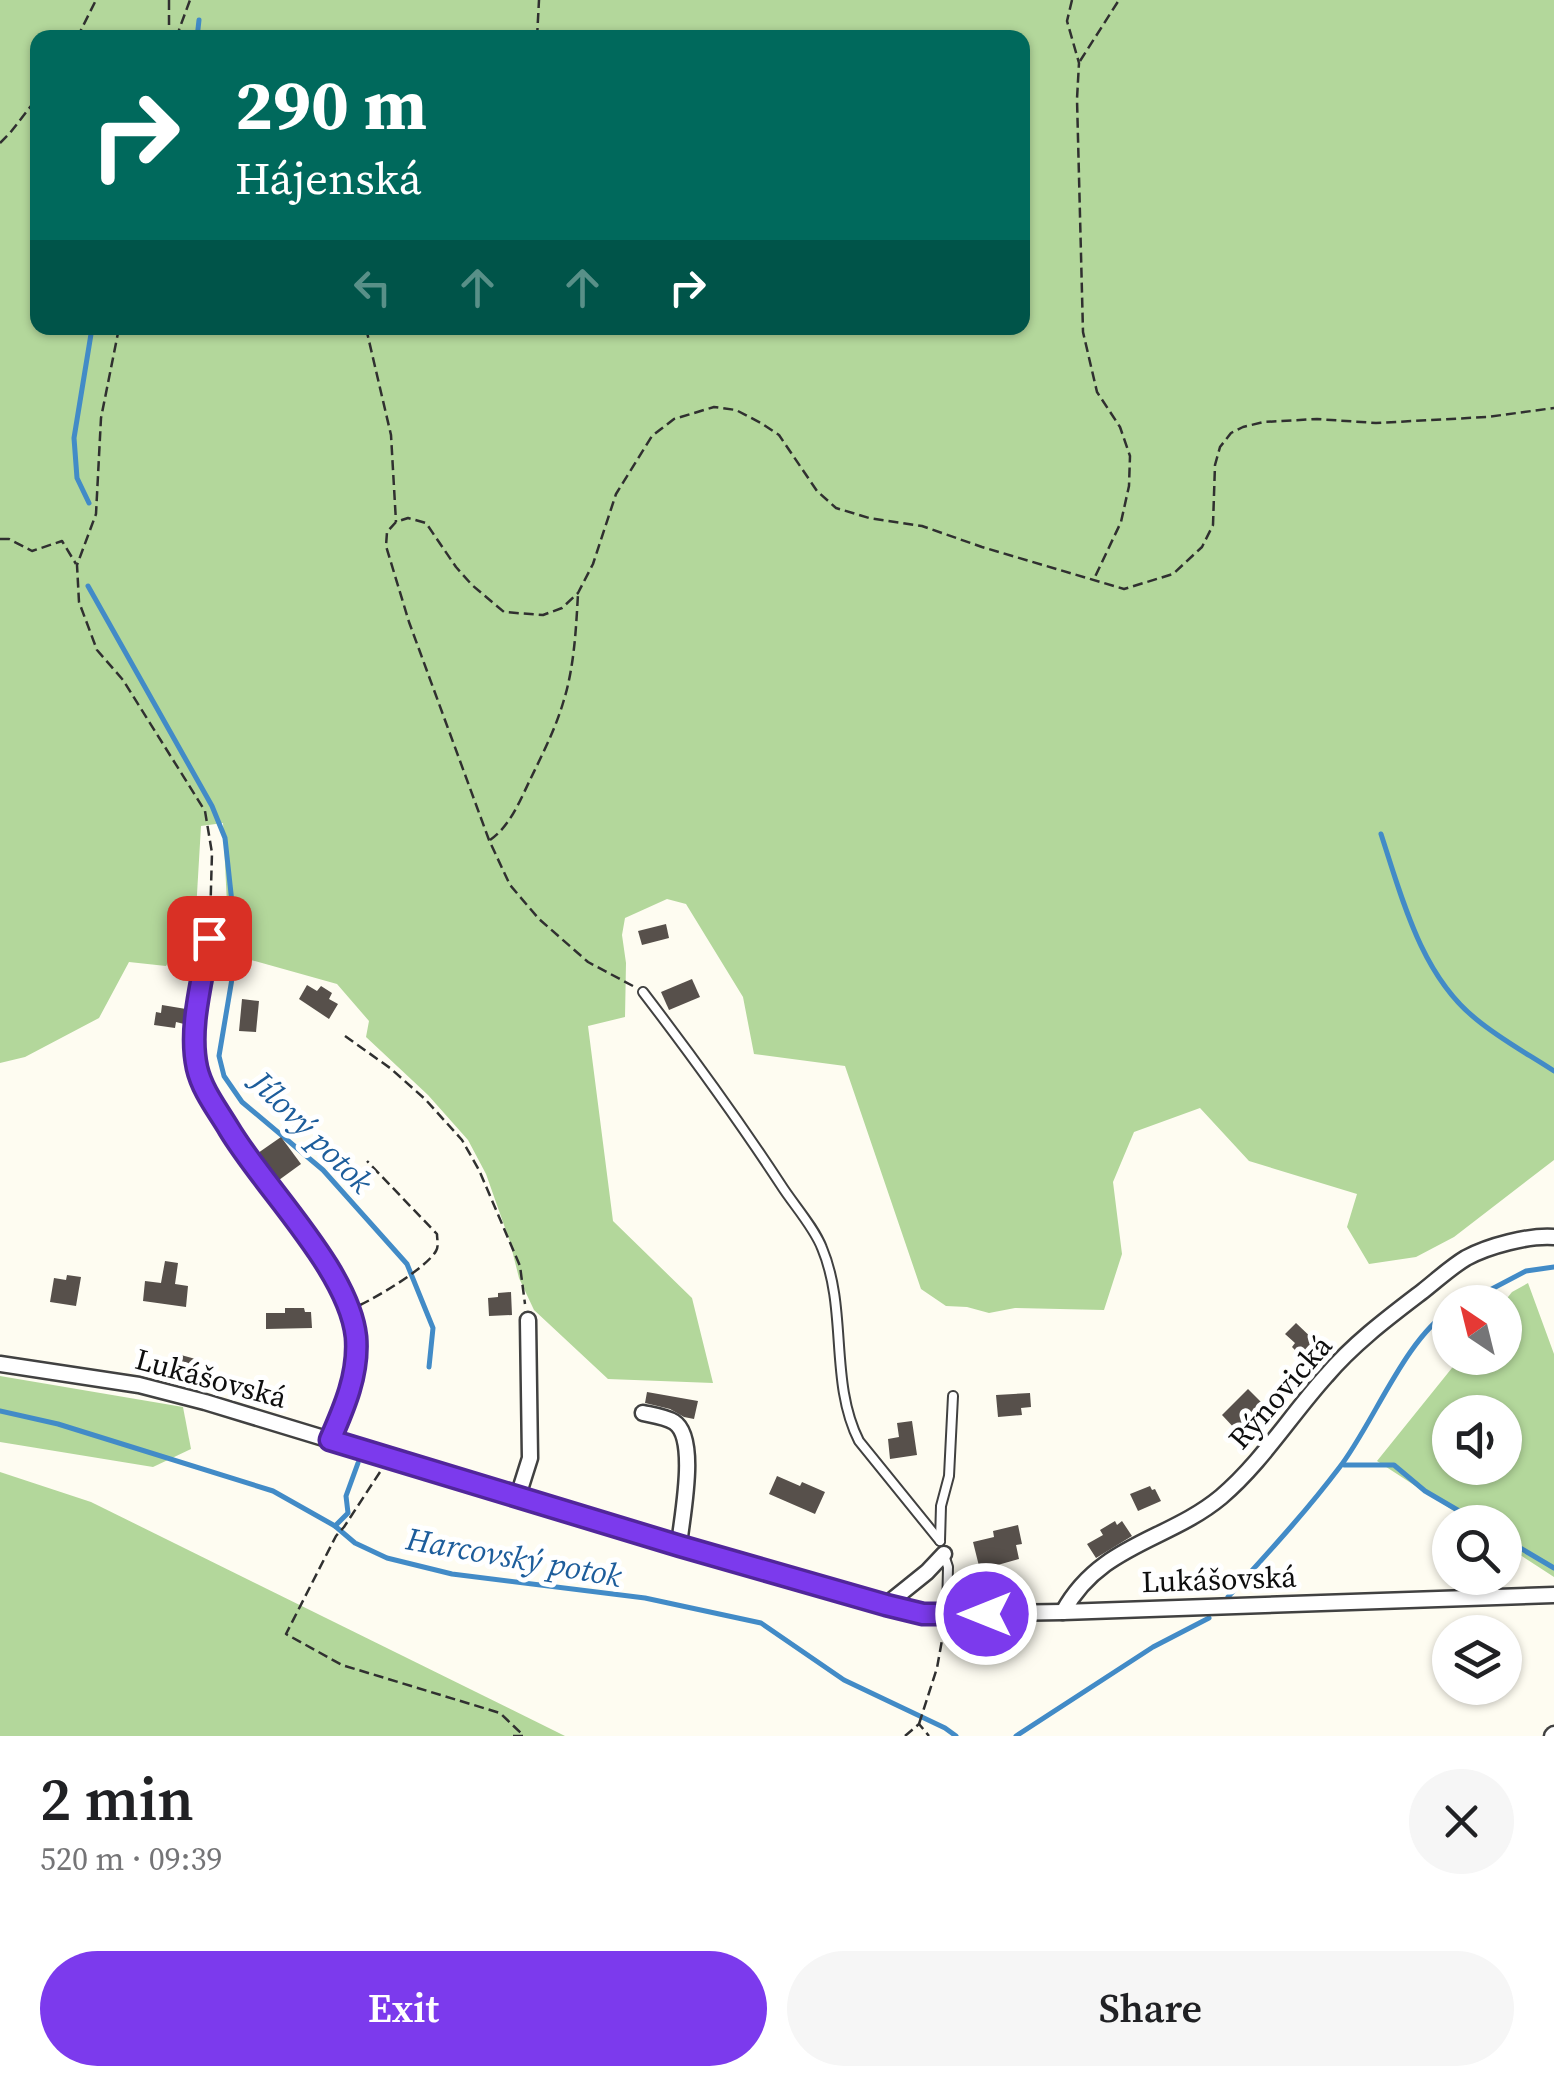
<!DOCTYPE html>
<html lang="en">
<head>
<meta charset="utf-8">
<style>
	body { margin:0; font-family:"Source Serif 4",serif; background:#f6f6f6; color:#202124; height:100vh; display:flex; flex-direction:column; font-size:38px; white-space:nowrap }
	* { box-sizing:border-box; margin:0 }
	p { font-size:32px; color:#757577 }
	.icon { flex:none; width:55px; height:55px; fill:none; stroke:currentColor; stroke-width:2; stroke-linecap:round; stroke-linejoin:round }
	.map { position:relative; height:1736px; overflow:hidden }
	.sheet { display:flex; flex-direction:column; background:#fff; flex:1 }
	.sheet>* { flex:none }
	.banner { position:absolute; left:30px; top:30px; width:1000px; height:305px; border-radius:20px; box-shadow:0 2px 8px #0004; background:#00695c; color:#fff; overflow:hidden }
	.needle { width:65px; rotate:325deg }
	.controls { position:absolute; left:1432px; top:1285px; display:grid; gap:20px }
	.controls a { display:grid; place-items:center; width:90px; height:90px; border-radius:50%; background:#fff; box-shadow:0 2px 8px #0004; font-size:50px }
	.pin { position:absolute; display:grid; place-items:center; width:85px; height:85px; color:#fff; margin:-42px; border-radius:20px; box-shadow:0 5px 15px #0006 }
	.me { position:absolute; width:110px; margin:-55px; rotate:270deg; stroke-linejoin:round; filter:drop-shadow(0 0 8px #0008) }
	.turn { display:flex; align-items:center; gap:35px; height:210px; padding:0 40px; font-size:45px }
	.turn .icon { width:130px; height:130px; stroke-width:2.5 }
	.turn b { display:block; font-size:70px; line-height:85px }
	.lanes { display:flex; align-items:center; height:95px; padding:0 40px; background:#0003; justify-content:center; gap:50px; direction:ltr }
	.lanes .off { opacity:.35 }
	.round { display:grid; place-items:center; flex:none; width:105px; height:105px; border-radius:52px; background:#f6f6f6 }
	.head { display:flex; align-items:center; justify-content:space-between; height:170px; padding:0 40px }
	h1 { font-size:60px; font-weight:600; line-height:75px }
	.button { display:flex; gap:20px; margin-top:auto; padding:20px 40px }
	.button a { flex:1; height:115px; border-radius:60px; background:#7c3aed; color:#fff; font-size:40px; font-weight:600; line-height:115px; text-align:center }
	.button a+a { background:#f6f6f6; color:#202124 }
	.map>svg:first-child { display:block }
</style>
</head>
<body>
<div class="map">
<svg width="1554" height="1736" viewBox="0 0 1554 1736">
	<rect width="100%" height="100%" fill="#fefcf1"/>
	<g fill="#b3d79b" fill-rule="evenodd">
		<path d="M0 0H1554V1160L1454 1237 1416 1257 1369 1264 1347 1227 1357 1194 1249 1161 1200 1108 1134 1132 1113 1182 1122 1254 1104 1310 1015 1308 989 1313 967 1307 946 1306 921 1289 845 1066 754 1054 743 997 686 904 667 899 625 918 622 935 626 963 625 1017 588 1026 613 1221 692 1298 713 1383 608 1379 534 1310 519 1278 510 1242 486 1174 468 1140 428 1095 366 1037 369 1021 337 984 251 960 229 945 223 823 201 826 196 911 166 966 129 962 99 1018 25 1057 0 1063ZM38 38H1022V328H38Z"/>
		<path d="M1528 1283 1554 1354V1577L1505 1545V1522H1471L1377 1461 1460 1358H1505L1504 1302 1512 1292ZM1505 1412V1468H1450V1412Z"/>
		<path d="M0 1376 183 1407 191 1449 153 1467 0 1442Z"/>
		<path d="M0 1472 91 1502 565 1736H0Z"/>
	</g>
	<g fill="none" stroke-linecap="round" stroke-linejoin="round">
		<g stroke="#428bc7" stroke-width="5">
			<path d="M197 38 199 20"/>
			<path d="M89 503 77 478 74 438 92 328"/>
			<path d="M88 586 212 806 225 838 237 949 219 1056 224 1076 242 1102 323 1170 407 1264 433 1328 429 1367"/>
			<path d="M1381 834C1402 898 1421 975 1476 1019 1500 1039 1528 1054 1554 1071"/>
			<path d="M1467 1302 1526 1271 1554 1267"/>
			<path d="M0 1411 58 1424 273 1491 335 1526 355 1543 387 1558 452 1574 645 1598 761 1623 844 1680 945 1728 956 1736"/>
			<path d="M1344 1465H1394L1425 1491 1478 1522"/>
			<path d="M335 1526 348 1513 346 1496 358 1463"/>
			<path d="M1505 1539 1554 1568"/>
			<path d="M1228 1597C1266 1555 1305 1513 1339 1468 1372 1426 1406 1337 1450 1311"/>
			<path d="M1016 1736 1153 1647 1209 1618"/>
		</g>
	</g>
	<g fill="#57504b">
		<path d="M666 924 669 938 642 945 638 931Z"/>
		<path d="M692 979 700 997 669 1010 661 992Z"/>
		<path d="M307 985 317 991 321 986 332 993 329 999 338 1004 329 1019 299 999Z"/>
		<path d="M242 999 259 1001 256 1032 239 1031Z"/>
		<path d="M162 1005 186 1009 184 1024 176 1022 175 1028 154 1025 156 1012 161 1013Z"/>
		<path d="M281 1137 301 1164 279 1180 258 1153Z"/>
		<path d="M165 1261 178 1263 175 1284 188 1286 186 1307 143 1301 145 1281 161 1283Z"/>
		<path d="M67 1275 81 1277 76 1306 50 1302 54 1278 66 1280Z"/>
		<path d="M511 1292 512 1315 489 1316 488 1298 498 1297V1293Z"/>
		<path d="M285 1308H304L305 1312H311L312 1328 266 1329V1313H285Z"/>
		<path d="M1296 1323 1317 1343 1303 1358 1292 1347 1295 1343 1285 1334Z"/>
		<path d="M174 1353 199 1360 196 1372 170 1366Z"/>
		<path d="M1248 1389 1264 1405 1237 1431 1222 1415Z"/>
		<path d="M647 1392 698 1401 694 1419 684 1417 670 1409 645 1403Z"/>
		<path d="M1030 1393 1031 1407 1021 1408 1022 1415 998 1417 996 1395Z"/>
		<path d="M912 1421 917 1455 890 1459 888 1439 899 1437 897 1423Z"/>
		<path d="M777 1476 800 1486 802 1482 825 1492 815 1514 769 1494Z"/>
		<path d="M1150 1486 1152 1490 1155 1489 1161 1501 1138 1511 1130 1494Z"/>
		<path d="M1115 1521 1117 1525 1122 1521 1132 1536 1096 1558 1087 1544 1103 1535 1100 1530Z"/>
		<path d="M1018 1525 1022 1544 1016 1545 1019 1559 980 1570 973 1542 994 1537 993 1531Z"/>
	</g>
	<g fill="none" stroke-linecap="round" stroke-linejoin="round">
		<defs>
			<g id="lane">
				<path d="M643 992C692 1056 737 1118 781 1185 793 1204 814 1227 822 1248 848 1310 829 1382 859 1441L940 1541"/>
				<path d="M940 1541 941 1506 949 1476 953 1396"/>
				<path d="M944 1555 948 1567 947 1615"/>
			</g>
			<g id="street">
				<path d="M209 938C203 979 188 1027 197 1068 202 1090 217 1109 229 1129 277 1210 385 1294 349 1398 344 1412 336 1426 330 1440"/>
				<path d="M0 1364 139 1385 205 1402 679 1546 923 1614 1063 1612 1554 1595"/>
				<path d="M643 1413C652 1415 666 1417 674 1422 699 1438 681 1520 679 1546"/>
				<path d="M518 1496 530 1458 528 1320"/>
				<path d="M886 1605 927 1572 944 1554"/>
				<path d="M1063 1612C1100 1544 1168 1541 1221 1497 1262 1462 1290 1416 1326 1376 1354 1343 1389 1317 1423 1291 1437 1280 1451 1267 1466 1258 1488 1246 1529 1235 1554 1237"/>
				<path d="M1552 1736 1554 1734"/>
			</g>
		</defs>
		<use href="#lane" stroke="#414141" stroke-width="12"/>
		<use href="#street" stroke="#414141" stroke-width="19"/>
		<g stroke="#303030" stroke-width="2.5" stroke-dasharray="10 5" stroke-linecap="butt">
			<path d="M169 0V38"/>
			<path d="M1072 0 1067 21 1079 63 1077 99 1083 332 1097 392 1120 427 1130 456 1129 486 1121 522 1094 579"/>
			<path d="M77 38 96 0"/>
			<path d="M176 38 190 0"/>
			<path d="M537 38 539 0"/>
			<path d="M1080 61 1119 0"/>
			<path d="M0 143 10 133 38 97"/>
			<path d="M119 328 101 418 96 514 77 565 79 602 97 650 123 680 205 811 212 853 210 922"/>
			<path d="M366 328 391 435 396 522"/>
			<path d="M0 539H9L32 551 62 541 76 564"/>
			<path d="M490 840C509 827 519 803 529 782 541 757 555 730 563 703 574 669 576 630 578 594"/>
			<path d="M633 986 588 962 539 919 510 885 489 840 409 622 386 546 387 532 396 522 408 518 426 523 456 567 472 585 504 612 543 615 562 608 578 593 593 564 616 494 652 436 674 419 714 407 736 410 761 423 779 435 817 491 836 508 869 518 922 526 982 547 1124 589 1173 574 1202 547 1213 525 1215 465 1220 447 1231 433 1243 427 1264 422 1317 419 1376 423 1487 417 1554 408"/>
			<path d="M345 1036 390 1068 425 1099 462 1140 479 1170 520 1266 525 1304"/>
			<path d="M360 1305C379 1296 426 1268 436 1251 439 1246 437 1240 437 1234L367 1161"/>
			<path d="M380 1472 344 1527 336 1536 286 1634 342 1665 500 1713 523 1735"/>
			<path d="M919 1724 937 1668 944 1629"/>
			<path d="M513 1736H525"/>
			<path d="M905 1736 919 1724 929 1736"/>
		</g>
		<use href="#lane" stroke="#fff" stroke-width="8"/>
		<use href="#street" stroke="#fff" stroke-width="14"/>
	</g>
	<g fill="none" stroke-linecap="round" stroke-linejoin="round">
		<defs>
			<path id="route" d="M209 938C203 979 188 1027 197 1068 202 1090 217 1109 229 1129 264 1188 349 1270 356 1337 359 1374 344 1408 330 1440L680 1546 886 1605 923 1614H986"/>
		</defs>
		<use href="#route" stroke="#51269a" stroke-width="25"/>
		<use href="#route" stroke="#7c3aed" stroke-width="18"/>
	</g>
	<g text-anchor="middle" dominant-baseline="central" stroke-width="10" stroke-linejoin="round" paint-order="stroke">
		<g font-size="30" fill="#0e0e0e" stroke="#fff">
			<text transform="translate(211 1378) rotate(15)">Lukášovská</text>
			<text transform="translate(1280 1392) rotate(-49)">Rýnovická</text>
			<text transform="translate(1219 1579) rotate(-2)">Lukášovská</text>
		</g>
		<g font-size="32" font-style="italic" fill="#1d5d9b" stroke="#fff">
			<text transform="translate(312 1132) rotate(45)">Jílový potok</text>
			<text transform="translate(514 1557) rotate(10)">Harcovský potok</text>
		</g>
	</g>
</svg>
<div class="controls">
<a><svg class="needle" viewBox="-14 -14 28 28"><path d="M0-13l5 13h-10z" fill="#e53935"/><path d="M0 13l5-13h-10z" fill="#757577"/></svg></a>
<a><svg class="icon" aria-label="sound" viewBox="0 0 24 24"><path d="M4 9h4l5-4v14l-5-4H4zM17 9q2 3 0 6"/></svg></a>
<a><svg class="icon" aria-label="search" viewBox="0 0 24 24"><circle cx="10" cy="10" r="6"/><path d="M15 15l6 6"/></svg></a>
<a><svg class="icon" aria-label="layers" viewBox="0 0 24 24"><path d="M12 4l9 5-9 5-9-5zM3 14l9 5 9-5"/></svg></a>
</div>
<div class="pin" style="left:209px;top:938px;background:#d93025"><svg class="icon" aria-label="arrive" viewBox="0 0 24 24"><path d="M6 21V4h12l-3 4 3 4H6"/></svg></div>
<svg class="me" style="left:986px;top:1614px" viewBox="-20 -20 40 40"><circle r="17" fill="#7c3aed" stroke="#fff" stroke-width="3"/><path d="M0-11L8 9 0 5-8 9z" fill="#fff"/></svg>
<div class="banner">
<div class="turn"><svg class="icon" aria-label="right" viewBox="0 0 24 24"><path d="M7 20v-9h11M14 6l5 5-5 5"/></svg><div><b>290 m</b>Hájenská</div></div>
<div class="lanes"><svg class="icon off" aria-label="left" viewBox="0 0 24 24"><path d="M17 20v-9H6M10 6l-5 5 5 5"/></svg><svg class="icon off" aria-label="ahead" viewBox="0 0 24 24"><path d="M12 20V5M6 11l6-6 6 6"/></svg><svg class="icon off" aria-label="ahead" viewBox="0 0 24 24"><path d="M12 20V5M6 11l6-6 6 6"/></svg><svg class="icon" aria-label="right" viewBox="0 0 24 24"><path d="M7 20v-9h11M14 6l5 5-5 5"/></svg></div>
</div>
</div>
<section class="sheet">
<div class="head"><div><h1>2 min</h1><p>520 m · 09:39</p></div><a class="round"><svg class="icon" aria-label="close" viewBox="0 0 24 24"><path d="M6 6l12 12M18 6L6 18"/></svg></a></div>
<div class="button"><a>Exit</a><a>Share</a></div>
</section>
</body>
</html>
